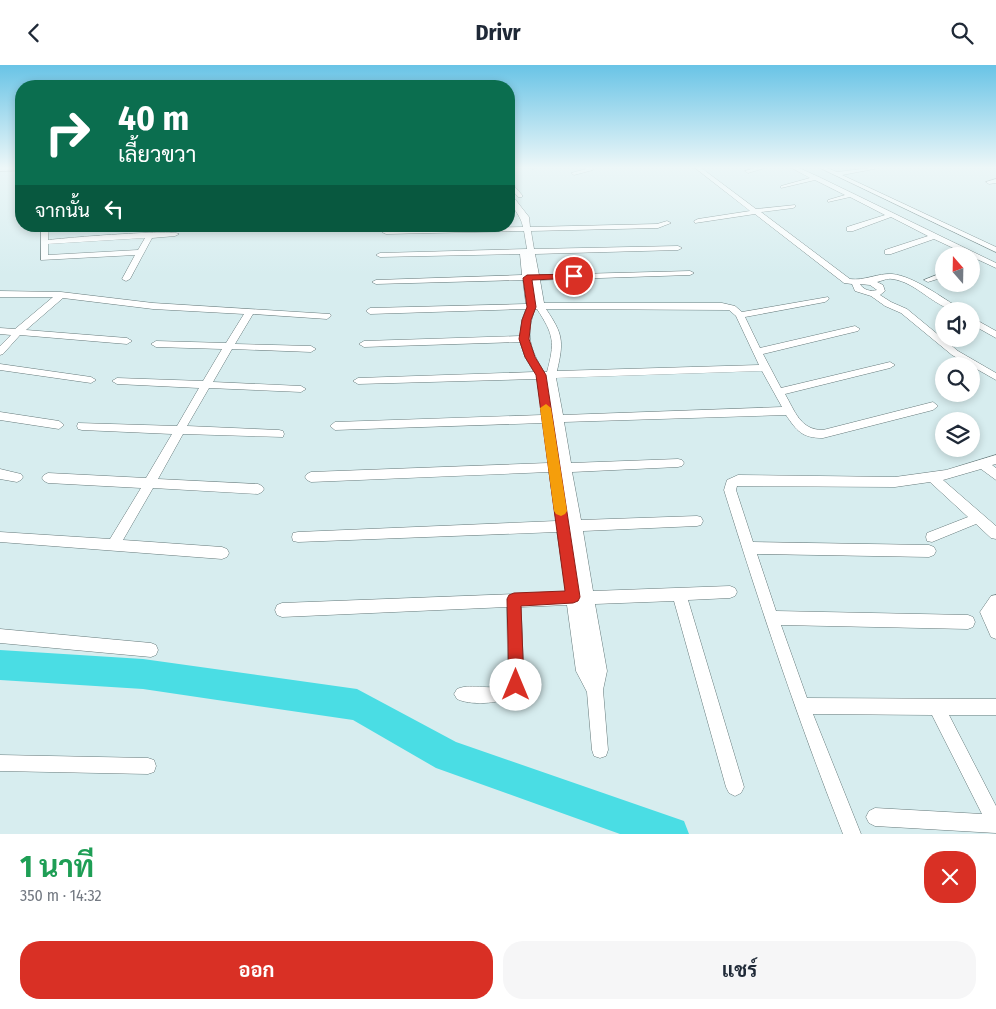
<!DOCTYPE html>
<html lang="th">
<head>
<meta charset="utf-8">
<style>
	body { margin:0; font-family:"Fira Sans Condensed",Sarabun,sans-serif; background:#f6f6f7; color:#1f2937; height:100vh; display:flex; flex-direction:column; font-size:19px; white-space:nowrap }
	* { box-sizing:border-box; margin:0 }
	p { font-size:16px; color:#747a83 }
	.icon { flex:none; width:28px; height:28px; fill:none; stroke:currentColor; stroke-width:2; stroke-linecap:round; stroke-linejoin:round }
	.map { position:relative; height:769px; overflow:hidden }
	.side { display:flex; flex-direction:column; background:#fff; flex:1 }
	.side>* { flex:none }
	.guide { position:absolute; left:15px; top:15px; width:500px; height:152px; border-radius:20px; box-shadow:0 2px 8px #0003; background:#0b6e4f; color:#fff; overflow:hidden }
	.needle { width:32px; rotate:340deg }
	.tools { position:absolute; left:935px; top:182px; display:grid; gap:10px }
	.tools a { display:grid; place-items:center; width:45px; height:45px; border-radius:50%; background:#fff; box-shadow:0 2px 8px #0003; font-size:25px }
	.pin { position:absolute; display:grid; place-items:center; width:42px; height:42px; color:#fff; margin:-21px; border:2px solid #fff; border-radius:50%; box-shadow:0 1px 5px #0007 }
	.me { position:absolute; width:55px; margin:-28px; rotate:0deg; stroke-linejoin:round; filter:drop-shadow(0 0 4px #0008) }
	.turn { display:flex; align-items:center; gap:18px; height:105px; padding:0 20px; font-size:22px }
	.turn .icon { width:65px; height:65px; stroke-width:2.5 }
	.turn b { display:block; font-size:35px; line-height:42px }
	.then { display:flex; align-items:center; height:48px; padding:0 20px; background:#0003; gap:10px; font-size:19px }
	.round { display:grid; place-items:center; flex:none; width:52px; height:52px; border-radius:20px; background:#f6f6f7 }
	.head { display:flex; align-items:center; justify-content:space-between; height:85px; padding:0 20px }
	h1 { font-size:30px; font-weight:700; line-height:38px; color:#1e9e55 }
	.primary-button { display:flex; gap:10px; margin-top:auto; padding:10px 20px }
	.primary-button a { flex:1; height:58px; border-radius:20px; background:#d93025; color:#fff; font-size:20px; font-weight:700; line-height:58px; text-align:center }
	.primary-button a+a { background:#f6f6f7; color:#1f2937 }
	header { display:flex; justify-content:space-between; align-items:center; height:65px; padding:0 20px; background:#fff; font-size:22px; font-weight:700 }
	.map>svg:first-child { display:block }
</style>
</head>
<body>
<header><svg class="icon" aria-label="back" viewBox="0 0 24 24"><path d="M15 5l-7 7 7 7"/></svg>Drivr<svg class="icon" aria-label="search" viewBox="0 0 24 24"><circle cx="10" cy="10" r="6"/><path d="M15 15l6 6"/></svg></header>
<div class="map">
<svg width="996" height="769" viewBox="0 0 996 769">
	<rect width="100%" height="100%" fill="#d7edef"/>
	<g fill="none" stroke-linecap="round" stroke-linejoin="round">
		<path fill="#4adde4" fill-rule="evenodd" d="M0 585 143 594 357 624 456 677 684 756 689 769H620L436 703 353 655 143 624 0 615Z"/>
		<defs>
			<g id="street">
				<path d="M529 102H536L533 104Z"/>
				<path d="M586 102H592L593 105 574 110 571 108 586 104Z"/>
				<path d="M694 102H700L756 144 795 140V142L793 143 761 147 850 214C864 216 878 208 892 209 914 211 942 233 961 244L962 246C936 246 918 217 892 214 887 213 882 216 877 217L883 220 885 226 880 230 891 237 907 244 958 286 996 308V315L952 290 901 248 885 241 871 231 855 226 852 219 844 218 755 149 695 158 694 156 698 154 750 146ZM860 219 870 220 877 225C871 227 863 225 860 219Z"/>
				<path d="M759 102H768L748 108 745 106Z"/>
				<path d="M790 102H797L819 112 996 198V203L934 174 891 189H885V185L928 171 891 152 853 166H847V162L885 150 850 132 828 137V135L845 130 815 115 781 123V121L810 113Z"/>
				<path d="M818 102H825L837 107 877 102 874 104 842 110 996 182V187Z"/>
				<path d="M996 114V118L989 119 986 117Z"/>
				<path d="M509 115 522 130V132H518L509 121Z"/>
				<path d="M509 128 511 129 529 152 530 162 657 159 667 156 671 158 658 163 531 166 534 184 678 181 682 183 678 185 535 189 539 210 690 206 694 208 690 210 540 215 544 238H722L735 241 742 247 828 232 829 234 825 237 745 252 760 283 855 261 860 264 858 266 763 289 781 323 890 297 895 300 890 303 785 329C795 346 800 365 823 365L933 337 938 341 933 345 823 373C802 373 797 366 786 350L564 357 571 398 678 394 682 395 684 398 682 401 678 402 572 407 581 455 697 451 701 452 703 456 701 460 697 461 583 466 593 526 730 521 735 523 737 527 735 531 730 533 688 535 744 722 741 728 735 731 729 728 726 722 674 536 595 539 607 606 603 625 608 685 606 691 600 693 594 691 592 685 587 627 576 606 567 540 521 542 524 620C516 639 473 642 457 634L454 629 457 624C472 617 494 628 508 617L507 542 282 552 277 550 275 545 277 540 282 538 566 527 557 467 298 477 293 476 292 472 293 468 298 467 556 456 549 407 311 417 307 415 305 412 307 409 311 407 548 398 543 358 335 365 330 361 335 357 542 350 537 314 358 319 353 316 358 313 534 307 525 292 520 277 364 282 359 279 364 276 520 271 522 255 526 244 370 249 366 246 370 243 526 239 523 215 376 219 372 217 376 215 522 210 520 189 380 192 376 190 380 188 527 184 524 166 386 169 382 167 386 165 523 162C521 149 508 140 509 128ZM535 244H537C554 270 555 277 547 307H544C530 284 525 270 535 244ZM546 244 729 245 736 251 759 300 557 306C564 276 563 269 546 244ZM762 306 782 342 563 350 556 313Z"/>
				<path d="M41 161H49L48 175C65 173 172 164 179 169L175 171 152 173 130 214 126 216 122 214 135 190 41 195ZM145 173 138 185 48 190V179Z"/>
				<path d="M944 207V212L928 217 924 215Z"/>
				<path d="M0 226 61 227 153 238 330 249 331 251 327 254 253 249 235 279 311 281 316 284 311 287 232 284 213 317 301 321 306 324 301 327 209 323 187 361 279 365 283 366 284 369 283 372 183 369 158 414 258 419 262 421 264 424 262 427 258 429 153 423 123 475 222 482 227 484 229 488 227 492 222 494 0 477V467L110 474 141 423 48 418 44 416 42 413 44 410 48 408 146 413 172 369 82 365 78 364 77 361 78 358 177 361 199 323 117 319 112 316 117 313 203 316 222 284 156 282 151 279 156 276 226 278 244 249 153 244 63 233 26 265 127 273 132 276 127 279 20 270 3 289 0 290V281L11 270 0 269V263L15 264 53 232H0Z"/>
				<path d="M971 252 996 266V273L971 259Z"/>
				<path d="M0 299 91 312 96 315 91 318 0 305Z"/>
				<path d="M0 347 59 356 64 360 59 364 0 355Z"/>
				<path d="M996 390V399L992 400 996 403V415L981 404 943 415 996 461V474L991 473 976 459 932 477 927 476 926 472 927 468 968 452 930 417 895 422 737 421 736 425 753 477 929 480 934 482 936 486 934 490 929 492 757 489 776 546 968 550 973 552 975 557 973 562 968 564 781 560 807 633 996 634V650H949L996 741V768L875 761 869 758 866 752 869 746 875 743 982 749 932 650 813 649 861 769H843C798 656 760 541 724 425L727 415 738 410 895 412 946 405Z"/>
				<path d="M0 404 21 409 23 412 21 415 17 417 0 414Z"/>
				<path d="M996 530V574L991 572 980 547 991 531Z"/>
				<path d="M0 564 151 578 156 580 158 585 156 590 151 592 0 578Z"/>
				<path d="M0 690 148 693 154 695 156 701 154 707 148 709 0 706Z"/>
			</g>
			<path id="secondary" d="M0 102H21V105L0 106Z"/>
		</defs>
		<use href="#street" stroke="#667a7b" stroke-width="1"/>
		<use href="#secondary" stroke="#667a7b" stroke-width="2"/>
		<use href="#street" fill="#fff" fill-rule="evenodd"/>
		<use href="#secondary" fill="#fff" fill-rule="evenodd"/>
	</g>
	<linearGradient id="sky" x2="0" y2="1"><stop stop-color="#69c4e6"/><stop offset="0.49" stop-color="#edf7f8"/><stop offset="1" stop-color="#edf7f8" stop-opacity="0"/></linearGradient>
	<rect width="996" height="209" fill="url(#sky)"/>
	<path fill="#d93025" stroke="#8d1f18" d="M574 209 578 211 577 213 532 215 536 242 531 255 529 274 535 292 546 310 580 532 578 536 573 538 521 541 524 620 522 625 516 627 511 625 509 620 507 534 509 530 514 528 565 526 536 310 525 292 519 274 522 255 527 242 523 213 527 210Z"/>
	<path fill="#f59e0b" d="M546 339 551 343 567 446 565 449 561 451 556 449 554 446 540 343Z"/>
</svg>
<div class="tools">
<a><svg class="needle" viewBox="-14 -14 28 28"><path d="M0-13l5 13h-10z" fill="#e53935"/><path d="M0 13l5-13h-10z" fill="#747a83"/></svg></a>
<a><svg class="icon" aria-label="sound" viewBox="0 0 24 24"><path d="M4 9h4l5-4v14l-5-4H4zM17 9q2 3 0 6"/></svg></a>
<a><svg class="icon" aria-label="search" viewBox="0 0 24 24"><circle cx="10" cy="10" r="6"/><path d="M15 15l6 6"/></svg></a>
<a><svg class="icon" aria-label="layers" viewBox="0 0 24 24"><path d="M12 4l9 5-9 5-9-5zM3 14l9 5 9-5"/></svg></a>
</div>
<div class="pin" style="left:574px;top:211px;background:#d93025"><svg class="icon" aria-label="arrive" viewBox="0 0 24 24"><path d="M6 21V4h12l-3 4 3 4H6"/></svg></div>
<svg class="me" style="left:516px;top:620px" viewBox="-20 -20 40 40"><circle r="19" fill="#fff"/><path d="M0-13L10 11 0 6-10 11z" fill="#d93025"/></svg>
<div class="guide">
<div class="turn"><svg class="icon" aria-label="right" viewBox="0 0 24 24"><path d="M7 20v-9h11M14 6l5 5-5 5"/></svg><div><b>40 m</b>เลี้ยวขวา</div></div>
<div class="then">จากนั้น<svg class="icon" aria-label="left" viewBox="0 0 24 24"><path d="M17 20v-9H6M10 6l-5 5 5 5"/></svg></div>
</div>
</div>
<section class="side">
<div class="head"><div><h1>1 นาที</h1><p>350 m · 14:32</p></div><a class="round" style="background:#d93025;color:#fff"><svg class="icon" aria-label="close" viewBox="0 0 24 24"><path d="M6 6l12 12M18 6L6 18"/></svg></a></div>
<div class="primary-button"><a>ออก</a><a>แชร์</a></div>
</section>
</body>
</html>
